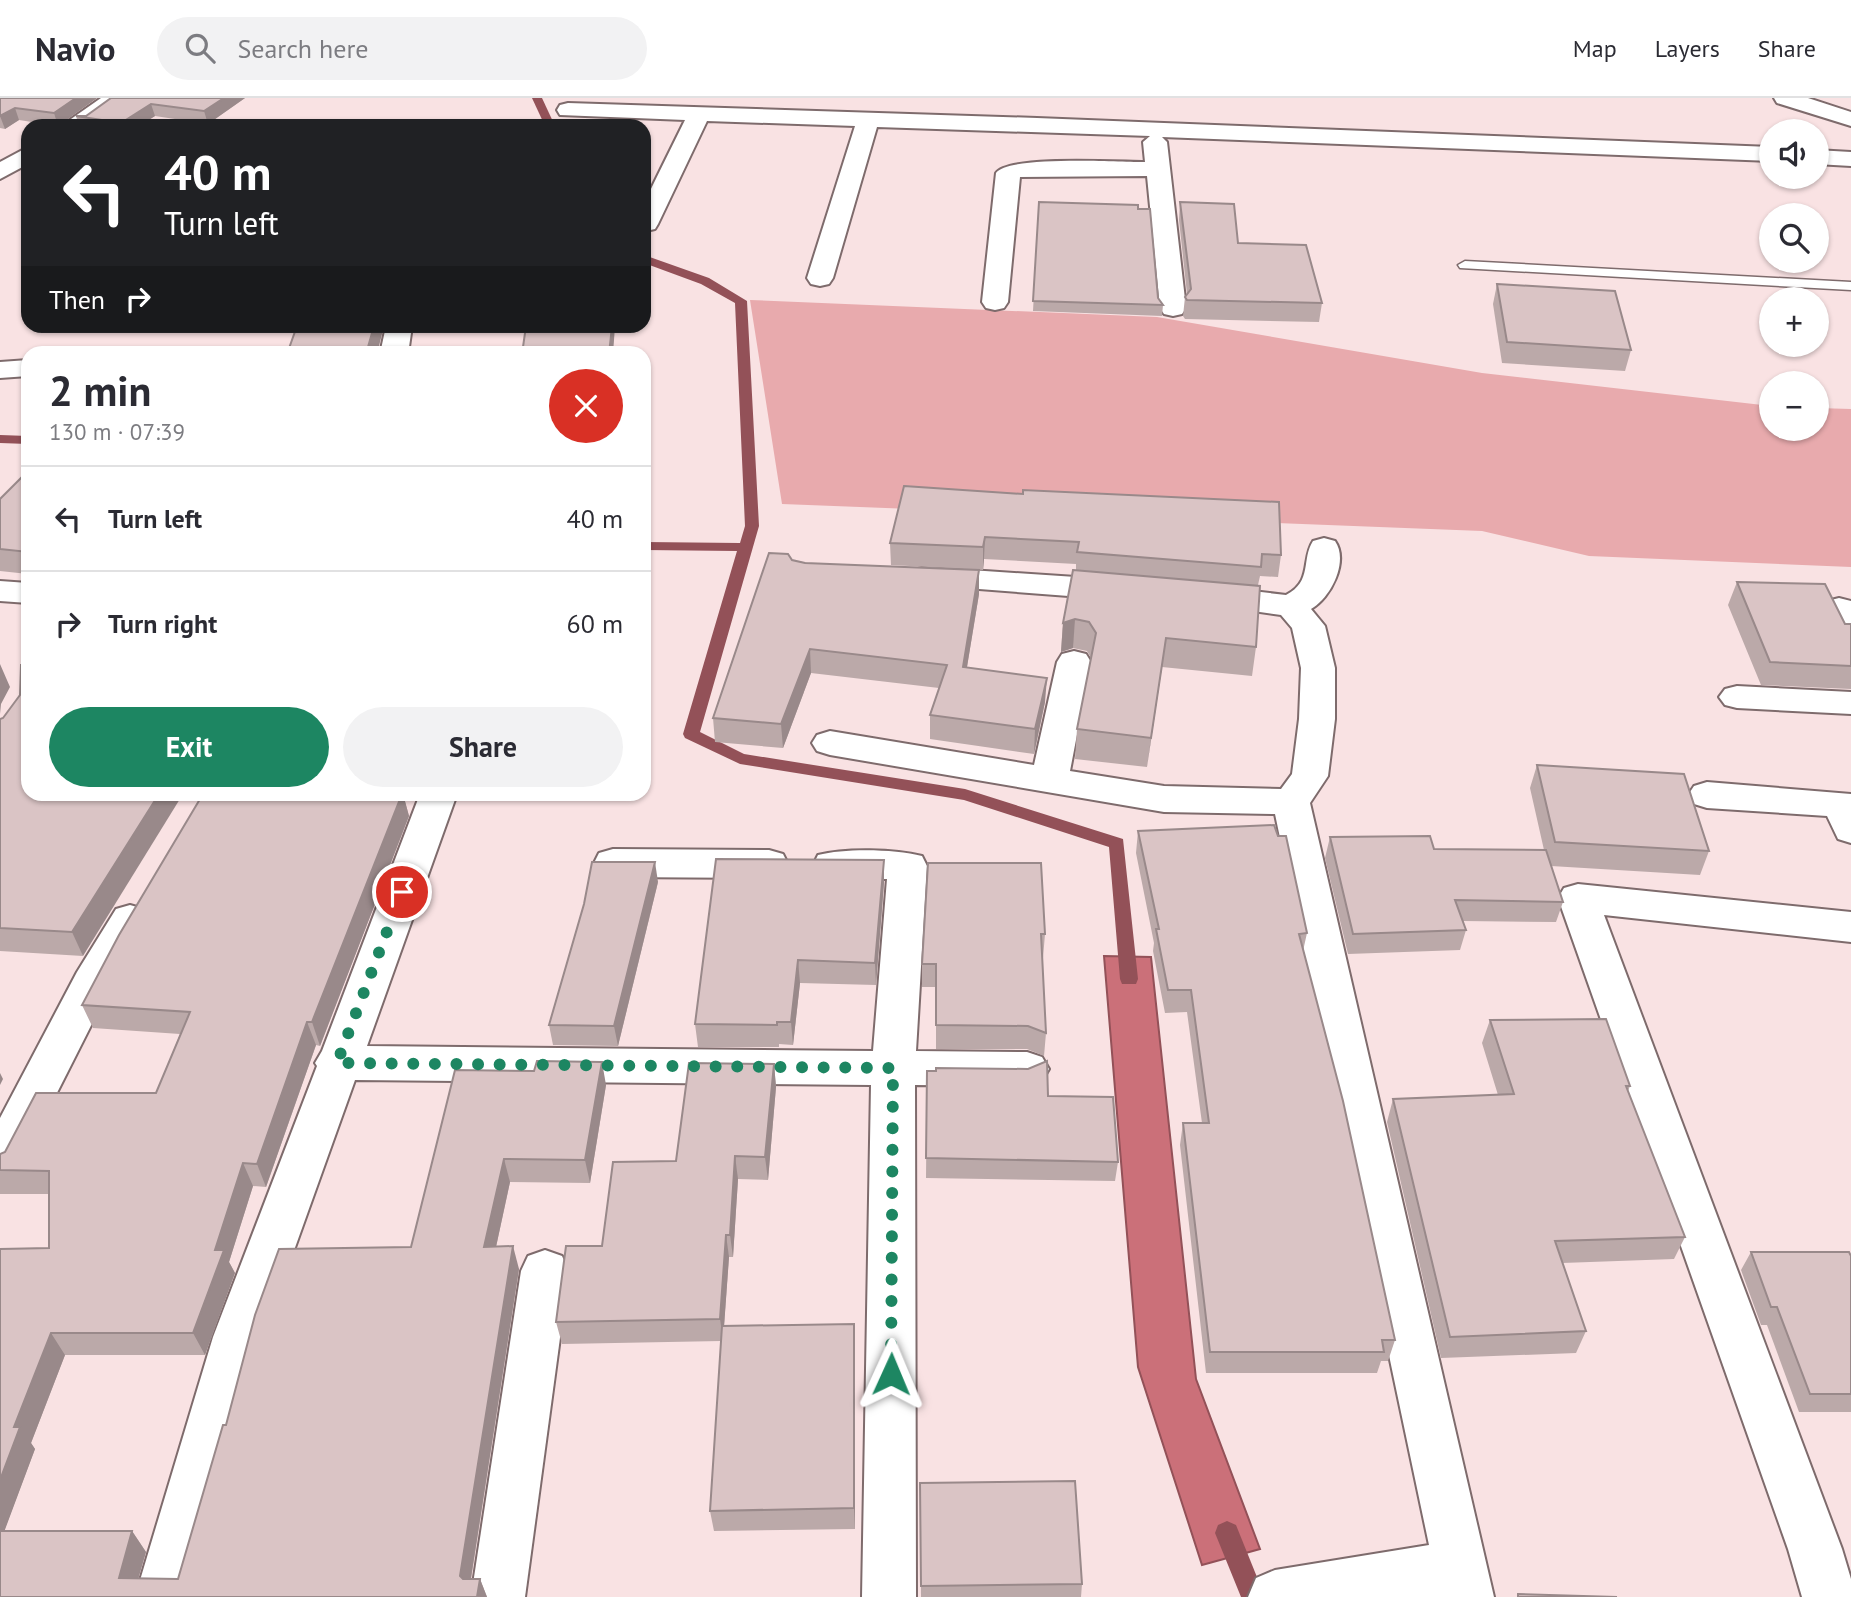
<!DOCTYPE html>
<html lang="en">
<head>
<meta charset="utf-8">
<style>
	body { margin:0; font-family:"PT Sans",sans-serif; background:#f2f2f3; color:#2b2b33; height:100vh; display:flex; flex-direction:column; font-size:26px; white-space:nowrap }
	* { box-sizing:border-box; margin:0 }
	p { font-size:23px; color:#7c7c81 }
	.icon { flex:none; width:38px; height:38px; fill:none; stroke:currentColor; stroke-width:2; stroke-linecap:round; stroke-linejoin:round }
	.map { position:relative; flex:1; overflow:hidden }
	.side { position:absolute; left:21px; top:248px; width:630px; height:455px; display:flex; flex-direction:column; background:#fff; border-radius:21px; box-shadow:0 2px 5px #0004 }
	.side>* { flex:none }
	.top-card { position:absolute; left:21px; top:21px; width:630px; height:214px; border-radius:21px; box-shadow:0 2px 5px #0004; background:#202124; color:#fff; overflow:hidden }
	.tools { position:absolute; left:1759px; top:21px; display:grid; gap:14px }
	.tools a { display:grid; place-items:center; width:70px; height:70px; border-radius:50%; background:#fff; box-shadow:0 2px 5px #0004; font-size:35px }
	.pin { position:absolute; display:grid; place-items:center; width:60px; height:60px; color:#fff; margin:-30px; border:4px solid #fff; border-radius:50%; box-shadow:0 2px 7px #0007 }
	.me { position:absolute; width:77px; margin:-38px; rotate:1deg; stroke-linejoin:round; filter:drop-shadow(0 0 5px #0008) }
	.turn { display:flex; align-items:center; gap:24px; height:147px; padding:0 28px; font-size:32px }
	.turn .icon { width:91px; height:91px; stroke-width:2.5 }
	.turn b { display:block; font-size:49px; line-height:60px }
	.then { display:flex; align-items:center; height:66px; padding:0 28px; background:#0003; gap:14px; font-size:26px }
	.round { display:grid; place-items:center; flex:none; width:74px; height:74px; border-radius:37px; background:#f2f2f3 }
	.summary { display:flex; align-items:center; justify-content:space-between; height:119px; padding:0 28px }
	h1 { font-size:42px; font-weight:800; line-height:52px }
	.primary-button { display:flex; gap:14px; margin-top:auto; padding:14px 28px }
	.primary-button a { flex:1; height:80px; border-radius:42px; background:#1d8662; color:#fff; font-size:28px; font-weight:800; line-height:80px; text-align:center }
	.primary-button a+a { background:#f2f2f3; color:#2b2b33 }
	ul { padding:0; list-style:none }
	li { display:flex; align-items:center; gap:21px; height:105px; padding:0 28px; border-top:2px solid #e1e1e2 }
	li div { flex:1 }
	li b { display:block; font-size:26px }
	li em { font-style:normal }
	header { display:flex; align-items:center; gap:42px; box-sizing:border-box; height:98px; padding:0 35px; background:#fff; border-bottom:2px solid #e1e1e2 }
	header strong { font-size:33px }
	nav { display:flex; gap:38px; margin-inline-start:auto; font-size:24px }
	.search { width:490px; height:63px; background:#f2f2f3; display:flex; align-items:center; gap:18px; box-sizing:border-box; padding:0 24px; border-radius:38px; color:#7c7c81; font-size:26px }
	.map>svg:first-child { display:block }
</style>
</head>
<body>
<header>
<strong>Navio</strong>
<div class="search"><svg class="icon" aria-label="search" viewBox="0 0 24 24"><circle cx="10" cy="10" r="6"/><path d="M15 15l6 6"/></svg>Search here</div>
<nav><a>Map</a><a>Layers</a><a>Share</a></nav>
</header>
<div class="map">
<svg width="1851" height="1499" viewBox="0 0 1851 1499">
	<rect width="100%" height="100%" fill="#f9e2e3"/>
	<path fill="#e8aaad" d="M750 202 1157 219 1482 275 1771 308V331H1816L1817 310 1851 311V469L1589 458 1482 433 782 406Z"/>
	<path fill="#cb7079" stroke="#935158" stroke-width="2" d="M1104 858 1151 859 1196 1281 1260 1451 1202 1467 1138 1269Z"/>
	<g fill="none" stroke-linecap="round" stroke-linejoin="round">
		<g fill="#935158" fill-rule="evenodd">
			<path d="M532 0H542L555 28H545Z"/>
			<path d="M644 157 709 180 747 203 759 428 700 634 744 656 965 691 1123 741 1138 881 1136 886H1122L1120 881 1109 749 964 702 740 666 685 640 683 636 737 453 644 452V444L740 445 745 428 735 205 701 186 644 165Z"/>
			<path d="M0 337 28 338V346L0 345Z"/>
			<path d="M1227 1423 1236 1427 1265 1499H1241L1215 1435 1218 1427Z"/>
		</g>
		<defs>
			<path id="service" d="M1465 163 1851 184V192L1460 170 1458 167Z"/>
			<g id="minor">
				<path d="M101 0H127L88 28H61Z"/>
				<path d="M568 5 1037 20 1771 49V63L1162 39 1167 44 1186 210 1182 216 1173 218 1164 216 1160 210 1147 78 1020 79 1008 204 1004 210 995 212 986 210 982 204 996 75C1008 57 1120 64 1145 64L1143 44 1150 38 877 29 833 180 829 186 820 188 811 186 807 180 855 28 707 23 658 126 655 131 646 133 644 105 685 22 560 17 557 12 560 7Z"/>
				<path d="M28 49V66L0 81V64Z"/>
				<path d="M1816 52 1851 54V68L1816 66Z"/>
				<path d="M386 228H412L408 256H380Z"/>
				<path d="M28 262V278L0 280V264Z"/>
				<path d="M1324 440 1335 443C1349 463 1331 500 1311 511L1325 528 1335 570V621L1328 678 1310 705 1494 1499H1248L1256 1480 1275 1472 1429 1447 1275 716 1164 714 830 657 817 653 812 645 817 637 830 633 1034 667 1057 564 1062 556 1074 553 1086 556 1091 564 1070 673 1164 688 1281 691 1292 676 1299 621 1301 570 1292 530 1281 517 1197 505 1192 498 1197 491 1209 488 1286 497C1313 483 1301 461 1313 443Z"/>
				<path d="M926 469 1121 482 1133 485 1137 492 1133 499 1121 502 914 486 910 479 914 472Z"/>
				<path d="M0 483 28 485V505L0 503Z"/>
				<path d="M1839 500 1851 503V543L1839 540 1822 510 1827 503Z"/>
				<path d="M1737 588 1851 594V616L1737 610 1725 607 1719 599 1725 591Z"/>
				<path d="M1707 684 1851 696V745L1838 741 1827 718 1707 710 1694 706 1688 697 1694 688Z"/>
				<path d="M420 696H457L367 948 873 953 887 781H832L818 777 813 767 818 757C845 750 895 751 922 758L927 768 916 953 1027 954 1042 959 1049 971 1042 983 1027 988 915 987 916 1499H862L871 987 355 982 263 1239 189 1499H135L213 1239 317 968 315 965 322 953Z"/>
				<path d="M613 751 769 752 783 756 788 766 783 776 769 780 613 779 599 775 594 765 599 755Z"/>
				<path d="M1578 786 1851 814V844L1604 817 1842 1451 1851 1481V1499H1802L1788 1451 1558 800 1564 790Z"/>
				<path d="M130 807 144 811 150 821 116 878 16 1076 0 1082V1020L77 874 116 811Z"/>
				<path d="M545 1152 562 1158 569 1173 525 1499H471L521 1173 528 1158Z"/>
			</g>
			<path id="secondary" d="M1774 0H1808L1851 14V28L1777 5Z"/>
		</defs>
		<use href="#service" stroke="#7e6b6c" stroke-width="3"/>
		<use href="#minor" stroke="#7e6b6c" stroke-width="4"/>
		<use href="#secondary" stroke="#7e6b6c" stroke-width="4"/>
		<use href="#service" fill="#fff" fill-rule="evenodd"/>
		<use href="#minor" fill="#fff" fill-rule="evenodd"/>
		<use href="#secondary" fill="#fff" fill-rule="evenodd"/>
	</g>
	<g fill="#bba9a9">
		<path d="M0 0H97L58 28 19 22 5 31 0 30Z"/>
		<path d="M111 0H245L208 26 155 18 139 28H79L76 18H86Z"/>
		<path d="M1039 104 1138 111 1158 200 1163 207 1162 218 1033 213Z"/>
		<path d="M1180 104 1322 205 1319 224 1185 221 1183 218 1185 199 1187 196 1179 122Z"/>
		<path d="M1497 186 1631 252 1625 273 1502 265 1493 206Z"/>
		<path d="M28 373V476L0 473V401Z"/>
		<path d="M904 388 1281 457 1278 479 1260 478 1258 487 1256 549 1252 578 1162 569 1147 669 1075 661 1077 631 1091 560 1087 553 1073 550 1061 554 1063 525 1076 472V466L984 461 983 472 891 467 890 445Z"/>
		<path d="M792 462 979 496 967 569 1045 604 1034 656 930 641V617L939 590 811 575 783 650 715 644 713 620Z"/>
		<path d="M1737 484 1845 526H1851V591L1761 587 1728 507Z"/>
		<path d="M20 597 83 858 0 853V621L3 620Z"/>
		<path d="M1537 667 1709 753 1700 777 1551 768 1563 804 1556 824 1463 823 1466 832 1460 852 1348 856 1325 760 1330 739 1434 751 1544 752 1530 690Z"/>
		<path d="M203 696H403L409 718 320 948 316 947 266 1089 253 1088 229 1164 235 1175 205 1257H65L31 1345 35 1351 4 1433H132L146 1454 138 1480 178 1481 226 1327 411 1149 455 972 606 987 590 1085 510 1084 496 1149 519 1171 471 1481H480L487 1499H0V1151L49 1150V1096H0V1056L156 995 180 936 93 930 82 907Z"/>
		<path d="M1138 733 1307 835 1303 853 1395 1242 1388 1263H1381L1377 1275H1206L1180 1047 1183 1025H1202L1187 914 1165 915 1153 853 1154 845 1136 755Z"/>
		<path d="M928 765 1045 836 1043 860H1042L1046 935 1044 958 1027 951H936V889H922V866Z"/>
		<path d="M658 784 618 948 553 947 549 927Z"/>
		<path d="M884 785 876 887 800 885 793 947 779 946V949H698L695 926Z"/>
		<path d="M1490 922 1630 988 1628 993 1685 1139 1674 1161 1562 1165 1586 1233 1576 1255 1441 1260 1387 1024 1393 1001 1498 997 1482 945Z"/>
		<path d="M774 966 776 989 768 1082 738 1081 733 1159H729L724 1228 855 1247V1431L714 1433 710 1413 721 1243 562 1246 556 1224 602 1148 676 1063Z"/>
		<path d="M1028 971 1048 998 1118 1064 1115 1083 926 1080 927 973Z"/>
		<path d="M1751 1154 1851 1158V1314H1799L1767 1227H1761L1741 1172Z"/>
		<path d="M920 1385 1082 1486 1081 1499H921Z"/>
	</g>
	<g fill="#99898a">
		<path d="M76 0H97L58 28 54 15Z"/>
		<path d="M224 0H245L208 26 204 13Z"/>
		<path d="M151 6 155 18 139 28H122L121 25Z"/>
		<path d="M15 10 19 22 5 31 0 18Z"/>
		<path d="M374 228H384L377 256H366Z"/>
		<path d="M612 228H615L613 256H609Z"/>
		<path d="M985 439 984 461 983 472V449Z"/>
		<path d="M979 472V496L963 593V569Z"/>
		<path d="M1075 521 1073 550 1061 554 1063 525Z"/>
		<path d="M1166 540 1162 569 1147 669 1151 640Z"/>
		<path d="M810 551 811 575 783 650 781 626Z"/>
		<path d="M0 566 10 589 1 606 0 616Z"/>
		<path d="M1047 580 1045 604 1034 656 1035 631Z"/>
		<path d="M159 696H183L83 858 72 834Z"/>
		<path d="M402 696H403L409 718 320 948 312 924Z"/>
		<path d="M884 762V785L876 887 875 865Z"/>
		<path d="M655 764 658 784 618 948 614 928Z"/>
		<path d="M798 862 800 885 793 947 791 924Z"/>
		<path d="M307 924 316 947 266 1089 257 1066Z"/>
		<path d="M602 964 606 987 590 1085 585 1062Z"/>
		<path d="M774 966 776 989 768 1082 765 1059Z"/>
		<path d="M0 975 3 981 0 987Z"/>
		<path d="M735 1058 738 1081 733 1159 730 1137Z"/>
		<path d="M504 1061 510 1084 491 1172 484 1149Z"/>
		<path d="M243 1065 253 1088 229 1164 235 1175 205 1257 193 1235 215 1152Z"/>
		<path d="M726 1137 729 1159 723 1243 720 1221Z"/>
		<path d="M513 1148 519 1171 468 1499 460 1478Z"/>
		<path d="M854 1226 855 1247V1431L854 1410Z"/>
		<path d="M51 1235 65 1257 31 1345 35 1351 0 1445V1382L14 1329Z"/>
		<path d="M132 1433 146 1454 133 1499 119 1480Z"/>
		<path d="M480 1481 487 1499H477Z"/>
	</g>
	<g fill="#dac4c5" stroke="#99898a" stroke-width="2">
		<path d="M0 0H76L54 15 15 10 0 18Z"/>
		<path d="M111 0H224L204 13 151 6 121 25 76 18H86Z"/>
		<path d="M1039 104 1138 107V111H1150L1158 200 1163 207 1033 203Z"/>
		<path d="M1180 104 1234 106 1238 145 1306 147 1322 205 1187 202 1185 199 1191 191Z"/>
		<path d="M1497 186 1615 193 1631 252 1507 244Z"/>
		<path d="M297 228H374L366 256H287Z"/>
		<path d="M526 228H612L609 256H522Z"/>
		<path d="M285 251 284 256H209V254Z"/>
		<path d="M28 373V454L0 451V401Z"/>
		<path d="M904 388 1023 396V392L1279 404 1281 457 1262 456 1261 469 1077 454 1079 444 985 439 983 449 890 445Z"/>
		<path d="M769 455 788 456 792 462 805 465 979 472 963 569 1047 580 1035 631 930 617 947 567 810 551 781 626 713 620Z"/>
		<path d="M1073 472 1260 488 1256 549 1166 540 1151 640 1077 631 1096 535 1089 524 1075 521 1063 525Z"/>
		<path d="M1737 484 1825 486 1845 526H1851V568L1770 564Z"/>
		<path d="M21 567H28V696H159L72 834 0 830V621L3 620 20 597Z"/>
		<path d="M1537 667 1684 676 1709 753 1555 744Z"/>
		<path d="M203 696H402L312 924H307L257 1066 243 1065 215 1152H224L193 1235H51L14 1329H20L0 1382V1151L49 1150V1073L0 1072V1056L5 1054 36 995H156L190 914 82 907 119 837Z"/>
		<path d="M1274 727 1278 738H1286L1307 835 1299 836 1343 1003 1395 1242H1382L1384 1254H1210L1183 1025H1209L1191 892H1168L1156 831H1159L1138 733Z"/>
		<path d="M1430 738 1434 751 1546 752 1563 804 1455 802 1466 832 1353 836 1330 739Z"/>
		<path d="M716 761 884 762 875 865 798 862 791 924H777V927L695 926Z"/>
		<path d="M592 764H655L614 928 549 927 584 806Z"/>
		<path d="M928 765H1041L1045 836H1041L1046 935 1028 928 936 927V866H922Z"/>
		<path d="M1606 921 1630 988H1626L1685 1139 1555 1143 1586 1233 1450 1239 1393 1001 1514 996 1490 922Z"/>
		<path d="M537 963 602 964 585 1062 504 1061 484 1149 513 1148 460 1478 463 1481H480L477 1499H0V1433H132L119 1480 178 1481 223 1327H226L255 1217 279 1151 411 1149 455 972 534 973Z"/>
		<path d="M1047 963 1048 998 1113 999 1118 1064 926 1060 927 973H936V970L1028 971Z"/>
		<path d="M689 965 774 966 765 1059 735 1058 730 1137H726L720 1221 556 1224 566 1148H602L613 1064 676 1063Z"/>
		<path d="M1751 1154H1849L1851 1158V1296H1810L1777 1209H1771Z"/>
		<path d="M854 1226V1410L710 1413 722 1228Z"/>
		<path d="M1075 1383 1082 1486 921 1488 920 1385Z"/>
		<path d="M1518 1496 1617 1499H1518Z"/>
	</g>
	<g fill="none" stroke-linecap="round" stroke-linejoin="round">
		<path stroke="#1d8662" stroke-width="12" stroke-dasharray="0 21.6" d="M402 794 337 965 893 970 891 1276"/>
	</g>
</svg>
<div class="tools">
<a><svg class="icon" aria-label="sound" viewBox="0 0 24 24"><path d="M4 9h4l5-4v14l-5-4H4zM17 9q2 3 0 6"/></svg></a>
<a><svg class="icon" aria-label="search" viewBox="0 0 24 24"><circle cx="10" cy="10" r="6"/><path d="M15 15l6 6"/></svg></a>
<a>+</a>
<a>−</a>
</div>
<div class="pin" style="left:402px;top:794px;background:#d93025"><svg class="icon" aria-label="arrive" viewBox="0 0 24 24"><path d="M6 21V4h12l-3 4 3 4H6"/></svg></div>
<svg class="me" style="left:891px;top:1276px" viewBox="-20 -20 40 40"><path d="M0-17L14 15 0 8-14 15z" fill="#1d8662" stroke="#fff" stroke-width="4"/></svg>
<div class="top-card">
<div class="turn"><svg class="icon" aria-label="left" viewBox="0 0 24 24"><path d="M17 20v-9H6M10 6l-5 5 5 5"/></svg><div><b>40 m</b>Turn left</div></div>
<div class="then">Then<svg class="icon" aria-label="right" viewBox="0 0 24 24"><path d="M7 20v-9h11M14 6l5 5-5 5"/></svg></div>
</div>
<section class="side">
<div class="summary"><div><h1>2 min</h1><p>130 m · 07:39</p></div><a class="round" style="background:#d93025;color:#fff"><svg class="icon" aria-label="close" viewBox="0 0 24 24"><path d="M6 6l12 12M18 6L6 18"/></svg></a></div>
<ul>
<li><svg class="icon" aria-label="left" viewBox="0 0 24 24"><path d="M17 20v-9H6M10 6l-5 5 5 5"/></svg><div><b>Turn left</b></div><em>40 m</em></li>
<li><svg class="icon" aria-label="right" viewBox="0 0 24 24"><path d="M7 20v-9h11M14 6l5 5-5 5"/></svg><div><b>Turn right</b></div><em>60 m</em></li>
</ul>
<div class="primary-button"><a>Exit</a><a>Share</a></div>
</section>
</div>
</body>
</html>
